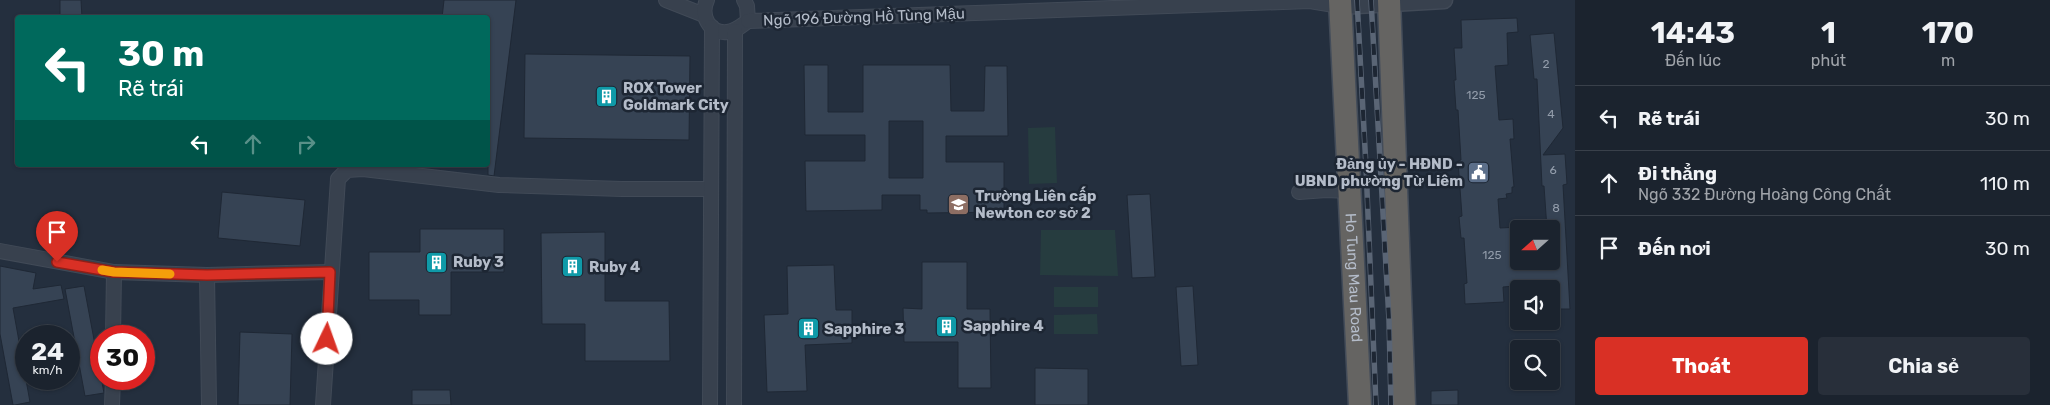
<!DOCTYPE html>
<html lang="vi">
<head>
<meta charset="utf-8">
<style>
	body { margin:0; font-family:Rubik,sans-serif; background:#282f3a; color:#f1f3f6; height:100vh; display:flex; flex-direction:column; font-size:19px; white-space:nowrap }
	* { box-sizing:border-box; margin:0 }
	p { font-size:16px; color:#a0a4aa }
	.icon { flex:none; width:28px; height:28px; fill:none; stroke:currentColor; stroke-width:2; stroke-linecap:round; stroke-linejoin:round }
	.map { position:relative; flex:1; overflow:hidden }
	.drawer { display:flex; flex-direction:column; background:#1b232e; width:475px }
	.drawer>* { flex:none }
	.top-card { position:absolute; left:15px; top:15px; width:475px; height:152px; border-radius:5px; box-shadow:0 1px 4px #0004,0 0 0 1px #39404a; background:#00695c; color:#fff; overflow:hidden }
	.needle { width:32px; rotate:249deg }
	.fabs { position:absolute; left:1510px; top:220px; display:grid; gap:10px }
	.fabs a { display:grid; place-items:center; width:50px; height:50px; border-radius:5px; background:#1b232e; box-shadow:0 1px 4px #0004,0 0 0 1px #39404a; font-size:25px }
	.speed { position:absolute; left:15px; top:325px; display:flex; gap:10px; font-size:25px; font-weight:700; text-align:center }
	.speed>* { display:grid; place-content:center; width:65px; height:65px; border-radius:50%; background:#1b232e; box-shadow:0 1px 4px #0004,0 0 0 1px #39404a; line-height:1 }
	.speed small { font-size:12px; font-weight:400 }
	.speed .limit { border:8px solid #d22; background:#fff; color:#111 }
	.pin { position:absolute; display:grid; place-items:center; width:42px; height:42px; color:#fff; margin:-51px -21px; border-radius:50% 50% 50% 0; rotate:-45deg; box-shadow:0 0 5px #0007 }
	.pin .icon { rotate:45deg }
	.me { position:absolute; width:55px; margin:-28px; rotate:3deg; stroke-linejoin:round; filter:drop-shadow(0 0 4px #0008) }
	.turn { display:flex; align-items:center; gap:18px; height:105px; padding:0 20px; font-size:22px }
	.turn .icon { width:65px; height:65px; stroke-width:2.5 }
	.turn b { display:block; font-size:35px; line-height:42px }
	.lanes { display:flex; align-items:center; height:48px; padding:0 20px; background:#0003; justify-content:center; gap:25px; direction:ltr }
	.lanes .off { opacity:.35 }
	.eta { display:flex; justify-content:space-evenly; align-items:center; height:85px; text-align:center }
	.eta b { font-size:30px; font-weight:700; line-height:35px }
	.action { display:flex; gap:10px; margin-top:auto; padding:10px 20px }
	.action a { flex:1; height:58px; border-radius:5px; background:#d93025; color:#fff; font-size:20px; font-weight:700; line-height:58px; text-align:center }
	.action a+a { background:#282f3a; color:#f1f3f6 }
	ul { padding:0; list-style:none }
	li { display:flex; align-items:center; gap:15px; height:65px; padding:0 20px; border-top:1px solid #39404a }
	li div { flex:1 }
	li b { display:block; font-size:19px }
	li em { font-style:normal }
	main { display:flex; flex:1; min-height:0 }
	.map>svg:first-child { display:block }
</style>
</head>
<body>
<main>
<div class="map">
<svg width="1575" height="405" viewBox="0 0 1575 405">
	<rect width="100%" height="100%" fill="#242f3e"/>
	<g fill="#263c3f">
		<path d="M1055 127 1057 183 1029 184 1028 128Z"/>
		<path d="M1041 230H1115L1118 276 1040 275Z"/>
		<rect x="1054" y="287" width="44" height="20"/>
		<path d="M1097 314 1098 334H1054V315Z"/>
	</g>
	<g fill="#364354" stroke="#1f2835" fill-rule="evenodd">
		<path d="M60 0H81L82 18H60Z"/>
		<path d="M444 0H516L494 176 488 175V18H442Z"/>
		<path d="M1517 18 1518 32 1507 33 1508 65 1495 66 1499 120 1513 119 1514 139H1510L1514 187H1512V193L1506 194 1507 198 1498 199 1500 228 1519 227V261H1551V229H1547L1544 186H1542L1537 79H1534L1530 35 1554 33 1563 128 1543 155 1565 154 1567 184 1563 185 1570 309H1551V289H1549V283L1503 287 1504 302 1465 304 1464 284 1467 283 1464 238H1461L1459 217 1462 216 1458 161 1461 160 1458 110H1456L1454 80H1456L1454 48H1462L1461 20Z"/>
		<path d="M525 54 690 56 689 140 524 138Z"/>
		<path d="M804 65H828V112H863V65H950L951 111H984L985 66H1007L1008 136H946V162H1004V212L927 213V210H920V195H882V210L806 211 805 161H865V135H805ZM889 121H923V178H889Z"/>
		<path d="M222 192 305 200 300 246 218 238Z"/>
		<path d="M1150 194 1155 277 1132 278 1127 195Z"/>
		<path d="M420 229H504V272H451V315H419V300H369V252H420Z"/>
		<path d="M605 232V301H669L670 361H585V324H542L541 233Z"/>
		<path d="M922 262H967V309H990L991 388H958V342H904L903 308 922 309Z"/>
		<path d="M834 265 836 310H852V343L805 345 807 391 767 392 764 315 788 314 787 266Z"/>
		<path d="M0 266 36 273 33 289 61 285 64 299 13 308 30 402 15 405H13L0 334Z"/>
		<path d="M84 286 104 393 85 396 65 289Z"/>
		<path d="M1193 286 1198 365 1181 366 1176 287Z"/>
		<path d="M240 332 292 334 290 405H238Z"/>
		<path d="M1035 368 1088 369V405H1035Z"/>
		<path d="M412 390H450L451 405H412Z"/>
		<path d="M1458 390V405H1431V391Z"/>
	</g>
	<g fill="none" stroke-linecap="round" stroke-linejoin="round">
		<defs>
			<g id="minor">
				<path d="M666 0 704 15"/>
				<path d="M707 0C700 15 709 34 727 32 736 31 741 26 748 21L747 6 744 0"/>
				<path d="M748 21 1310 1 1340 6"/>
				<path d="M1299 192 1326 190 1349 191"/>
				<path d="M0 251 114 272 207 275 330 272"/>
				<path d="M207 275 209 405"/>
				<path d="M113 336 114 272"/>
				<path d="M112 405 113 379"/>
				<path d="M323 405 338 179 347 170 363 169 499 185 622 189H711"/>
				<path d="M710 405 712 27"/>
				<path d="M734 405 735 31"/>
			</g>
			<path id="tertiary" d="M1340 6 1444 0"/>
			<g id="trunk">
				<path id="s1" d="M1340 0 1360 405"/>
				<path d="M1389 0 1404 405"/>
			</g>
		</defs>
		<use href="#minor" stroke="#414a57" stroke-width="16"/>
		<use href="#tertiary" stroke="#414a57" stroke-width="19"/>
		<use href="#trunk" stroke="#434c59" stroke-width="25"/>
		<use href="#minor" stroke="#38414e" stroke-width="14"/>
		<use href="#tertiary" stroke="#38414e" stroke-width="16"/>
		<use href="#trunk" stroke="#656462" stroke-width="22"/>
		<defs>
			<g id="rail">
				<path d="M1357 0 1366 167 1376 405"/>
				<path d="M1371 0 1389 320 1391 405"/>
			</g>
		</defs>
		<use href="#rail" stroke="#5a6575" stroke-width="5.5"/>
		<use href="#rail" stroke="#1d2633" stroke-width="4" stroke-dasharray="11" stroke-linecap="butt"/>
	</g>
	<g fill="none" stroke-linecap="round" stroke-linejoin="round">
		<defs>
			<path id="route" d="M57 262 114 272 207 275 330 272 327 339"/>
		</defs>
		<use href="#route" stroke="#8d1f18" stroke-width="12"/>
		<use href="#route" stroke="#d93025" stroke-width="9"/>
		<path stroke="#f59e0b" stroke-width="9" d="M102 270 114 272 170 274"/>
	</g>
	<defs>
		<symbol id="building-square" viewBox="-11 -11 22 22"><rect x="-9" y="-9" width="18" height="18" rx="4" fill="#0f9aa8" stroke="#1d2633"/><path d="M-4-6H4V6H1V3H-1V6H-4ZM-2.5-4.3h1.7v1.8h-1.7ZM.8-4.3h1.7v1.8H.8ZM-2.5-1h1.7V.8h-1.7ZM.8-1h1.7V.8H.8Z" fill="#fff"/></symbol>
		<symbol id="civic-square" viewBox="-11 -11 22 22"><rect x="-9" y="-9" width="18" height="18" rx="4" fill="#5c6f8a" stroke="#1d2633"/><path d="M-.6-6.5H3V-4.5H.6V-3L4-1V1h2V6H-6V1h2V-1L-.6-3ZM-1.2 2.5V6h2.4V2.5Z" fill="#fff"/></symbol>
		<symbol id="school-square" viewBox="-11 -11 22 22"><rect x="-9" y="-9" width="18" height="18" rx="4" fill="#8d6e63" stroke="#1d2633"/><path d="M0-5L7-2L0 1L-7-2ZM-4 1L0 2.5L4 1V4Q0 6-4 4Z" fill="#fff"/></symbol>
	</defs>
	<g fill-rule="evenodd">
		<use href="#building-square" x="594" y="84" width="25" height="25"/>
		<use href="#civic-square" x="1466" y="160" width="25" height="25"/>
		<use href="#school-square" x="946" y="192" width="25" height="25"/>
		<use href="#building-square" x="424" y="250" width="25" height="25"/>
		<use href="#building-square" x="560" y="254" width="25" height="25"/>
		<use href="#building-square" x="934" y="314" width="25" height="25"/>
		<use href="#building-square" x="796" y="316" width="25" height="25"/>
	</g>
	<g text-anchor="middle" dominant-baseline="central" stroke-width="5" stroke-linejoin="round" paint-order="stroke">
		<g font-size="12" fill="#929caa">
			<text x="1546" y="64">2</text>
			<text x="1476" y="95">125</text>
			<text x="1551" y="114">4</text>
			<text x="1553" y="170">6</text>
			<text x="1556" y="208">8</text>
			<text x="1492" y="255">125</text>
		</g>
		<g font-size="15" fill="#b4bcc9" stroke="#1d2633">
			<text transform="translate(864 17) rotate(-2)">Ngõ 196 Đường Hồ Tùng Mậu</text>
			<text stroke="none"><textPath href="#s1" startOffset="278">Ho Tung Mau Road</textPath></text>
		</g>
		<g font-size="15" font-weight="bold" fill="#b4bcc9" stroke="#1d2633" text-anchor="start">
			<text x="623" y="88">ROX Tower<tspan x="623" dy="17">Goldmark City</tspan></text>
			<text x="1463" y="164" text-anchor="end">Đảng ủy - HĐND -<tspan x="1463" dy="17">UBND phường Từ Liêm</tspan></text>
			<text x="975" y="196">Trường Liên cấp<tspan x="975" dy="17">Newton cơ sở 2</tspan></text>
			<text x="453" y="262">Ruby 3</text>
			<text x="589" y="267">Ruby 4</text>
			<text x="963" y="326">Sapphire 4</text>
			<text x="824" y="329">Sapphire 3</text>
		</g>
	</g>
</svg>
<div class="fabs">
<a><svg class="needle" viewBox="-14 -14 28 28"><path d="M0-13l5 13h-10z" fill="#e53935"/><path d="M0 13l5-13h-10z" fill="#a0a4aa"/></svg></a>
<a><svg class="icon" aria-label="sound" viewBox="0 0 24 24"><path d="M4 9h4l5-4v14l-5-4H4zM17 9q2 3 0 6"/></svg></a>
<a><svg class="icon" aria-label="search" viewBox="0 0 24 24"><circle cx="10" cy="10" r="6"/><path d="M15 15l6 6"/></svg></a>
</div>
<div class="speed"><div>24<small>km/h</small></div><div class="limit">30</div></div>
<div class="pin" style="left:57px;top:262px;background:#d93025"><svg class="icon" aria-label="arrive" viewBox="0 0 24 24"><path d="M6 21V4h12l-3 4 3 4H6"/></svg></div>
<svg class="me" style="left:327px;top:339px" viewBox="-20 -20 40 40"><circle r="19" fill="#fff"/><path d="M0-13L10 11 0 6-10 11z" fill="#d93025"/></svg>
<div class="top-card">
<div class="turn"><svg class="icon" aria-label="left" viewBox="0 0 24 24"><path d="M17 20v-9H6M10 6l-5 5 5 5"/></svg><div><b>30 m</b>Rẽ trái</div></div>
<div class="lanes"><svg class="icon" aria-label="left" viewBox="0 0 24 24"><path d="M17 20v-9H6M10 6l-5 5 5 5"/></svg><svg class="icon off" aria-label="ahead" viewBox="0 0 24 24"><path d="M12 20V5M6 11l6-6 6 6"/></svg><svg class="icon off" aria-label="right" viewBox="0 0 24 24"><path d="M7 20v-9h11M14 6l5 5-5 5"/></svg></div>
</div>
</div>
<section class="drawer">
<div class="eta">
<div><b>14:43</b><p>Đến lúc</p></div>
<div><b>1</b><p>phút</p></div>
<div><b>170</b><p>m</p></div>
</div>
<ul>
<li><svg class="icon" aria-label="left" viewBox="0 0 24 24"><path d="M17 20v-9H6M10 6l-5 5 5 5"/></svg><div><b>Rẽ trái</b></div><em>30 m</em></li>
<li><svg class="icon" aria-label="ahead" viewBox="0 0 24 24"><path d="M12 20V5M6 11l6-6 6 6"/></svg><div><b>Đi thẳng</b><p>Ngõ 332 Đường Hoàng Công Chất</p></div><em>110 m</em></li>
<li><svg class="icon" aria-label="arrive" viewBox="0 0 24 24"><path d="M6 21V4h12l-3 4 3 4H6"/></svg><div><b>Đến nơi</b></div><em>30 m</em></li>
</ul>
<div class="action"><a>Thoát</a><a>Chia sẻ</a></div>
</section>
</main>
</body>
</html>
